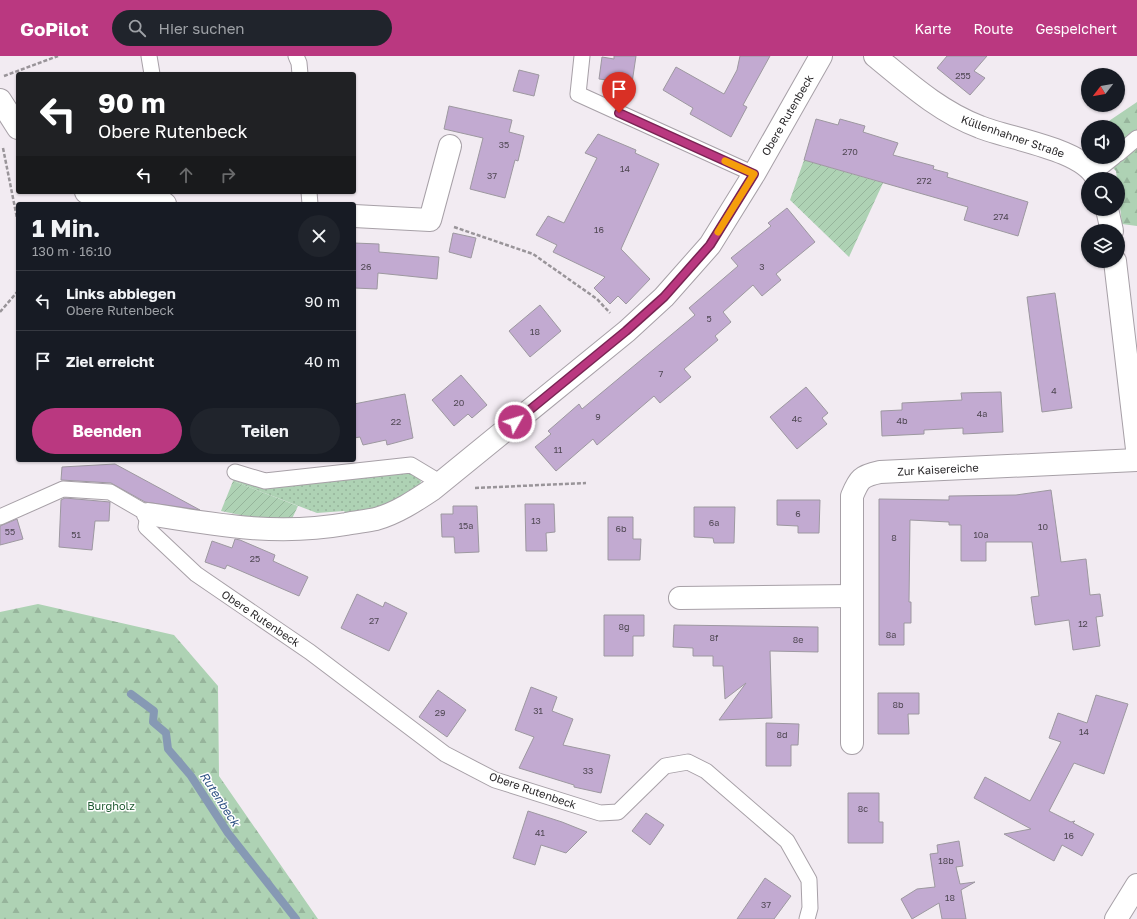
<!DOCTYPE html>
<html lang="de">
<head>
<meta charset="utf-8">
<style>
	body { margin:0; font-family:"Golos Text",sans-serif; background:#20242c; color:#f1f3f6; height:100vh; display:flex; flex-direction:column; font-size:15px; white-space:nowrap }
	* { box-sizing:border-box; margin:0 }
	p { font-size:13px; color:#9ea1a6 }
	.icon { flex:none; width:22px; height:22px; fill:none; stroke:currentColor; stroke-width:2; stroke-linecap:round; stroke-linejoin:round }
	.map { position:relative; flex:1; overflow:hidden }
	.drawer { position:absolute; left:16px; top:146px; width:340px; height:260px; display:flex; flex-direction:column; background:#171b24; border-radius:4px; box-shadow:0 1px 3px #0004 }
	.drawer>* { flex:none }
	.top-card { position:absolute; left:16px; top:16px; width:340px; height:122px; border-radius:4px; box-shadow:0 1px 3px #0004; background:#202124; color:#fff; overflow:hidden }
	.needle { width:26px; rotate:239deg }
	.fabs { position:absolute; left:1081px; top:12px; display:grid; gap:8px }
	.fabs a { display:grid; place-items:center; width:44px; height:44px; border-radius:50%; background:#171b24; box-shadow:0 1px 3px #0004; font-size:20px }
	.pin { position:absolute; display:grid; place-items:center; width:34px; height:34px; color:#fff; margin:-41px -17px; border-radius:50% 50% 50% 0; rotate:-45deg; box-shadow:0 0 4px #0007 }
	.pin .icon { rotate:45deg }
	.me { position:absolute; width:44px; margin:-22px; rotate:51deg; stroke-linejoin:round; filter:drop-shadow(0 0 3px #0008) }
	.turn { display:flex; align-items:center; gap:14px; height:84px; padding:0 16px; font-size:18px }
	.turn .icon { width:52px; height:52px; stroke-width:2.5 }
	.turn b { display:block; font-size:28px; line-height:34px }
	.lanes { display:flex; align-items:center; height:38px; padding:0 16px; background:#0003; justify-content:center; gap:20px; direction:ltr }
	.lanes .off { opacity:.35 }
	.round { display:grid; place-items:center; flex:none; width:42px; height:42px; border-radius:21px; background:#20242c }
	.headline { display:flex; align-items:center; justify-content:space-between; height:68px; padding:0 16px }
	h1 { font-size:24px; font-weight:700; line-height:30px }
	.primary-button { display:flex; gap:8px; margin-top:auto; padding:8px 16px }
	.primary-button a { flex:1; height:46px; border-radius:24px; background:#ba3880; color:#fff; font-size:16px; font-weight:700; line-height:46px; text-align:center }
	.primary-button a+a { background:#20242c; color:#f1f3f6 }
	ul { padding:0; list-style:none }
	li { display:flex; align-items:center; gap:12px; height:60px; padding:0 16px; border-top:1px solid #363941 }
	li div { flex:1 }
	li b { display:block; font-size:15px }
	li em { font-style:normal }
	header { display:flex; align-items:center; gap:24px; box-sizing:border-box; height:56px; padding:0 20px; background:#ba3880; color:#fff }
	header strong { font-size:19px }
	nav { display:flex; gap:22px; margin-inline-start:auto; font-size:14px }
	.search { width:280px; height:36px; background:#20242c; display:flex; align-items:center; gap:10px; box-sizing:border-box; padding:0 14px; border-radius:22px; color:#9ea1a6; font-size:15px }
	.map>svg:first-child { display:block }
</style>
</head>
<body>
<header>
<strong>GoPilot</strong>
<div class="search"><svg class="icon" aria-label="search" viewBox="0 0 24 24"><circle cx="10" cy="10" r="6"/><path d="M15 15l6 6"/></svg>Hier suchen</div>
<nav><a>Karte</a><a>Route</a><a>Gespeichert</a></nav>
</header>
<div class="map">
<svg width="1137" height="863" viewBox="0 0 1137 863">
	<defs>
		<pattern id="grass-dots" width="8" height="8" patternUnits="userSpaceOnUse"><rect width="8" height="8" fill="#aed2b4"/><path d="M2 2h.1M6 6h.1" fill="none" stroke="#96b49b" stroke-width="1.8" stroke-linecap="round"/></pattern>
		<pattern id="forest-firs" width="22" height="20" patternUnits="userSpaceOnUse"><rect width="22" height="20" fill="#aed2b4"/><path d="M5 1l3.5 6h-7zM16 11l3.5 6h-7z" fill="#96b49b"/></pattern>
		<pattern id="garden-furrows" width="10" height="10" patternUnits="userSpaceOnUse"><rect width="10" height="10" fill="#aed2b4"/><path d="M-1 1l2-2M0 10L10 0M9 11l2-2" fill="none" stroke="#96b49b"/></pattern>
	</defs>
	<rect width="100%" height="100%" fill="#f2ebf2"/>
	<path fill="url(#grass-dots)" d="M408 415 415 419 421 425C417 448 370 455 349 461L344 455 317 457 233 425 234 421 271 431 337 425Z"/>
	<g fill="url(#forest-firs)">
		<path d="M1137 46V170L1122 168 1116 115 1102 101H1118V71H1100Z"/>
		<path d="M38 548 174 579 218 630 219 720 318 863H0V556Z"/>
	</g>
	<g fill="url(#garden-furrows)">
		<path d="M804 104 883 127 849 201 790 144Z"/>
		<path d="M233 425 298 450 289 469 221 455Z"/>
	</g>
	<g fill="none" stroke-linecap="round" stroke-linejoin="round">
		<path stroke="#8699b4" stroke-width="8" d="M131 638 154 655 153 666 166 677 168 693 191 720 228 777 296 863"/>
	</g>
	<g fill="#c2aad1" stroke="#9d98a0">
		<path d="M614 0H636L632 27 599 23 602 1 614 3Z"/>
		<path d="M740 0H770L743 49 747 51 731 81 690 58 693 52 663 34 676 11 724 38 737 14Z"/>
		<path d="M947 0H987L974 15 985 22 970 39 937 12Z"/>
		<path d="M519 14 539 19 534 40 513 35Z"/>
		<path d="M449 50 512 64 509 76 524 80 518 105 515 104 505 142 470 133 483 82 444 73Z"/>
		<path d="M816 63 838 69 840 63 865 70 863 76 898 87 893 99 934 110 933 113 948 117 947 121 1028 146 1018 180 964 164 968 151 804 104Z"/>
		<path d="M598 78 636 94 635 97 659 108 621 193 650 223 626 248 618 240 610 248 594 232 605 221 553 196 557 189 536 179 548 160 564 167 597 102 585 97Z"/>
		<path d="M787 152 815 186 776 218 781 224 762 240 753 229 723 256 731 266 715 280 718 284 684 313 691 321 660 347 654 340 597 389 593 383 556 415 535 391 551 378 548 375 579 348 582 353 695 259 689 252 738 210 731 202 771 170 768 167Z"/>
		<path d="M453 177 476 182 471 202 449 196Z"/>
		<path d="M354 187 379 188V196L439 201 437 223 378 217 377 233 354 232Z"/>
		<path d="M1055 237 1072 352 1042 356 1027 241Z"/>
		<path d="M540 249 561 275 530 301 509 275Z"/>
		<path d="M461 319 487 349 472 362 468 358 454 370 432 344Z"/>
		<path d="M806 331 828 357 822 362 827 368 797 393 770 361Z"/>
		<path d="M1001 336 1003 376 963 378V372L924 374V378L882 380 881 355 902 354V347L962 344 961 337Z"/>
		<path d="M405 338 413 382 387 389 386 384 363 389 360 381 354 382V348Z"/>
		<path d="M115 408 200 454 145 446 111 427 61 424 62 411Z"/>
		<path d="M1051 434 1061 506 1086 503 1090 539 1100 538 1103 560 1096 561 1100 590 1073 594 1069 564 1035 569 1031 541 1039 540 1032 486H986V505H961V469H949V466L910 464 909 546H911V567H904V589H879V443L949 444V440L1016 439Z"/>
		<path d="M65 442 110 446 109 465H95L92 494 59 491 61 444Z"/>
		<path d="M777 444H820L819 477H798V470L777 469Z"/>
		<path d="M525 448H554L555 476 546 477 547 495H526Z"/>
		<path d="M453 450H477L479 496 455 497 454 481H442L441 458H453Z"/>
		<path d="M694 451H735L734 487H714L713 482 694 481Z"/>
		<path d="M608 461H633V483H641L640 504H608Z"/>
		<path d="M17 463 23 483 0 489V470Z"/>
		<path d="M235 483 240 484 275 499 273 505 308 521 299 540 227 509 225 513 205 506 212 485 232 492Z"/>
		<path d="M357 538 383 551 385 546 407 557 389 595 341 572Z"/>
		<path d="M604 559H644V580H633V600H604Z"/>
		<path d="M674 569 818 571V596L770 595 772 662 719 664 746 627 725 643 723 610H713V600H693V592L673 591Z"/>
		<path d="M531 631 557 641 552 655 573 663 563 689 610 699 601 737 574 731V729L519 712 534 681 515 674Z"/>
		<path d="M438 634 466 654 447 681 419 661Z"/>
		<path d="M878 637H919V658H908L909 678H878Z"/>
		<path d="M1096 639 1128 648 1104 718 1074 707 1049 755 1071 766 1075 765 1073 767 1094 778 1082 800 1062 789 1054 805 1004 778 1031 773 974 742 985 721 1030 745 1061 686 1049 682 1058 657 1087 667Z"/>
		<path d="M766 667 799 668 798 689H791V710H766Z"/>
		<path d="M848 737H879V766H883V787H848Z"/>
		<path d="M528 755 562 766 587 776 566 797 541 789 535 809 513 802Z"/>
		<path d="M646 757 664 769 650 789 632 775Z"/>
		<path d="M959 785 963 810 956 811 960 828 975 826 961 834 966 863H942L939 847 912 863 901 843 917 833 935 831 930 798 938 797 937 789Z"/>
		<path d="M765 822 791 840 774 863H737Z"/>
	</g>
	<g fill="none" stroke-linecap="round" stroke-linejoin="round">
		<defs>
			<g id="lane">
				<path d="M149 0 152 18"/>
				<path d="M296 0 299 7 300 18"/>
				<path d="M582 0 578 38 754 118"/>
				<path d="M1118 98 1137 82"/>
				<path d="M1094 117 1114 101"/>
				<path d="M309 136 310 148"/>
				<path d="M235 416 265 425 411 409 441 427"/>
				<path d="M0 461 63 433 110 436 148 458 146 471 196 518 310 596 445 698 495 724 600 757 618 756 665 710 688 706 706 715 787 785 809 824 810 852 807 863"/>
			</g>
			<g id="street">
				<path d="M875 0C908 27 940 56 980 71 1009 83 1084 93 1097 123"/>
				<path d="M0 44 18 72"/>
				<path d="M86 136 116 143 165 148"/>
				<path d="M1107 153 1112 175"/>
				<path d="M354 160 430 164 450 90"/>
				<path d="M1115 205 1137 393"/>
				<path d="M148 458C216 469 277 480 346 468 356 466 367 465 376 463 397 457 415 445 433 433L627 275 664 241 710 189 754 118 821 0"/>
				<path d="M680 542 852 540"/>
				<path d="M852 687V440C859 423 861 420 880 416L1137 404"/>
				<path d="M1116 863 1137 829"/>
			</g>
		</defs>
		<use href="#lane" stroke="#a7a0a7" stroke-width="17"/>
		<use href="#street" stroke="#a7a0a7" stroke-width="24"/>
		<g stroke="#999499" stroke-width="2.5" stroke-dasharray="4 2" stroke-linecap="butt">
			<path d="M4 20 58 0"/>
			<path d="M3 92 18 167"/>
			<path d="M454 171 533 198 597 243 610 257"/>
			<path d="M0 256 18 235"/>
			<path d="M475 432 586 427"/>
		</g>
		<use href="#lane" stroke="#fff" stroke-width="15"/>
		<use href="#street" stroke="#fff" stroke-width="22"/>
	</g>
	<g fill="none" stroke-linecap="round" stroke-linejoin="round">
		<defs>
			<path id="route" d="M515 366 626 275 664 241 710 189 754 118 619 57"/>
		</defs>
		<use href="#route" stroke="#792453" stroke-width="10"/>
		<use href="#route" stroke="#ba3880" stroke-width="7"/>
		<path stroke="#f59e0b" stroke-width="7" d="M718 176 754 118 725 105"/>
	</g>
	<g text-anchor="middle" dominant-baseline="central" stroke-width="3" stroke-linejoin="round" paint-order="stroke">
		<g font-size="9" fill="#504854">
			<text x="963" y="19">255</text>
			<text x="504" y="88">35</text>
			<text x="850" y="95">270</text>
			<text x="625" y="112">14</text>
			<text x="492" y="119">37</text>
			<text x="924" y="124">272</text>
			<text x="1001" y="160">274</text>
			<text x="599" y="173">16</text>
			<text x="366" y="210">26</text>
			<text x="762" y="210">3</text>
			<text x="709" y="262">5</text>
			<text x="535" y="275">18</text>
			<text x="661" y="317">7</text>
			<text x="1054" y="334">4</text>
			<text x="459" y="346">20</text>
			<text x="982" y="357">4a</text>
			<text x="598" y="360">9</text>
			<text x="797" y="362">4c</text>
			<text x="902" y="364">4b</text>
			<text x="396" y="365">22</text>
			<text x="558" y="393">11</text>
			<text x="798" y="457">6</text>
			<text x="536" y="464">13</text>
			<text x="714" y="466">6a</text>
			<text x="466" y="469">15a</text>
			<text x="1043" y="470">10</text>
			<text x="621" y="472">6b</text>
			<text x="10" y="475">55</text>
			<text x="76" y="478">51</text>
			<text x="981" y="478">10a</text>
			<text x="894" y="481">8</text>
			<text x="255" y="502">25</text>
			<text x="374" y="564">27</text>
			<text x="1083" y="567">12</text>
			<text x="624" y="570">8g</text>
			<text x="891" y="578">8a</text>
			<text x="714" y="581">8f</text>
			<text x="798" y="583">8e</text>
			<text x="898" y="648">8b</text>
			<text x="538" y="654">31</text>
			<text x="440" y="656">29</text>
			<text x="1084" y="675">14</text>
			<text x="782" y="678">8d</text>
			<text x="588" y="714">33</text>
			<text x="863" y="752">8c</text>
			<text x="540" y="776">41</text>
			<text x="1069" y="779">16</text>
			<text x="946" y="804">18b</text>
			<text x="950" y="841">18</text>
			<text x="766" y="848">37</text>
		</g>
		<g font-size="11" fill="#2a282a" stroke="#fff">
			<text transform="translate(787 59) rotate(-60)">Obere Rutenbeck</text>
			<text transform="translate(1013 80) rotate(19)">Küllenhahner Straße</text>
			<text transform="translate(938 413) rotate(-3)">Zur Kaisereiche</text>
			<text transform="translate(261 562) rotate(34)">Obere Rutenbeck</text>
			<text transform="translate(533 734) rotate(19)">Obere Rutenbeck</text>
		</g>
		<g font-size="11" fill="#215b32" stroke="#fff">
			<text x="111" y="749">Burgholz</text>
		</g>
		<g font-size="12" font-style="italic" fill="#305384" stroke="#fff">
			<text transform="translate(220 743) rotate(57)">Rutenbeck</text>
		</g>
	</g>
</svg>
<div class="fabs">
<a><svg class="needle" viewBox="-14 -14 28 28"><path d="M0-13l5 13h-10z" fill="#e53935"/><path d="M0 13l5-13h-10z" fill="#9ea1a6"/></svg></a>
<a><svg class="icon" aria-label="sound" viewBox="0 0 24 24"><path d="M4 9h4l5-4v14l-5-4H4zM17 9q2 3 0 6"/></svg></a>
<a><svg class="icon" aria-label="search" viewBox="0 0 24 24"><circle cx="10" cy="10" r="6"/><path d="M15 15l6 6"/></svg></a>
<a><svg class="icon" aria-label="layers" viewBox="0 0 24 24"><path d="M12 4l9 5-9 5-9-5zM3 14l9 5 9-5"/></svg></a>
</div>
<div class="pin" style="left:619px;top:57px;background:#d93025"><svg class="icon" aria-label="arrive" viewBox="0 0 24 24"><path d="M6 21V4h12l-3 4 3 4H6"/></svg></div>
<svg class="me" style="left:515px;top:366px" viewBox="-20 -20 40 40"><circle r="17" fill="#ba3880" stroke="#fff" stroke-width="3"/><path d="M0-11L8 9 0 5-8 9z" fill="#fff"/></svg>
<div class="top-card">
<div class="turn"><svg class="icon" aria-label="left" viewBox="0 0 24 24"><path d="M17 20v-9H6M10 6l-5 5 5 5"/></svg><div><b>90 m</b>Obere Rutenbeck</div></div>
<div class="lanes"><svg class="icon" aria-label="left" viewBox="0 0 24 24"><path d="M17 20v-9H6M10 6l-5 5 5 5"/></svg><svg class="icon off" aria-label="ahead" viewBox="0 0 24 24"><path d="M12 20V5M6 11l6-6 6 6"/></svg><svg class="icon off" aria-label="right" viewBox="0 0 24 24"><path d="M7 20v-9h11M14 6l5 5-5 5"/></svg></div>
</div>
<section class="drawer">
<div class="headline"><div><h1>1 Min.</h1><p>130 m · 16:10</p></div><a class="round"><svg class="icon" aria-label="close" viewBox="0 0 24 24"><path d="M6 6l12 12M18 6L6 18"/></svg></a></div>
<ul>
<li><svg class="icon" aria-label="left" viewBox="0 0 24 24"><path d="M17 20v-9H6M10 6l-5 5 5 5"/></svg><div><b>Links abbiegen</b><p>Obere Rutenbeck</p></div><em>90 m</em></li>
<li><svg class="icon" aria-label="arrive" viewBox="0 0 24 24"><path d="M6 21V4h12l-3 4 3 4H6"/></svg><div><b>Ziel erreicht</b></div><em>40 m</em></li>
</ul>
<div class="primary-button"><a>Beenden</a><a>Teilen</a></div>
</section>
</div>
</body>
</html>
